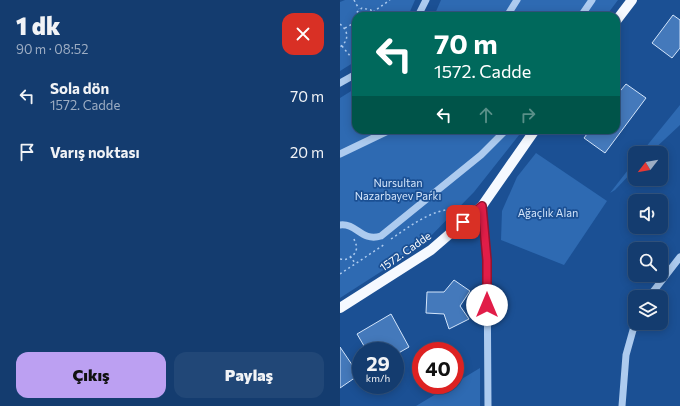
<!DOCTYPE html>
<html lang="tr">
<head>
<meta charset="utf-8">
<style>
	body { margin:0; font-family:Commissioner,sans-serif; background:#214777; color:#f1f3f6; height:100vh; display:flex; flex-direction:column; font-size:15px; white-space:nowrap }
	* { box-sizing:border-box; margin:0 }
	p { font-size:13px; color:#9dadc3 }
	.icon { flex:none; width:22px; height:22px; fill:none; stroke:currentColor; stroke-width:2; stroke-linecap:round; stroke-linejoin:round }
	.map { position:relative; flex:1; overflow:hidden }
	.sheet { display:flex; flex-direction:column; background:#143c6f; width:340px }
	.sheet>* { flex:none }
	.guide { position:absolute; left:12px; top:12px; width:268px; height:122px; border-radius:12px; box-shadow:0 2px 10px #0003,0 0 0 1px #335682; background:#00695c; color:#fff; overflow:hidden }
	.needle { width:26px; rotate:239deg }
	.buttons { position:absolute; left:288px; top:146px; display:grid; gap:8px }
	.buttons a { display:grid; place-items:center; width:40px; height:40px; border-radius:8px; background:#143c6f; box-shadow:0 2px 10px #0003,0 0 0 1px #335682; font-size:20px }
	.speed { position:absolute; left:12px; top:342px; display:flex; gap:8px; font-size:20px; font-weight:700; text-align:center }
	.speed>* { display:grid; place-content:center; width:52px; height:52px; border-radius:50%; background:#143c6f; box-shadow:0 2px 10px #0003,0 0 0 1px #335682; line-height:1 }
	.speed small { font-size:10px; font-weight:400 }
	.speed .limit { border:6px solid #d22; background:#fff; color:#111 }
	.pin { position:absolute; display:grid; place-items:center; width:34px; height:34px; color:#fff; margin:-17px; border-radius:8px; box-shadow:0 2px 6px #0006 }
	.me { position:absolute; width:44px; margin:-22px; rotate:0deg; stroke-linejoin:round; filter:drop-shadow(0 0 3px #0008) }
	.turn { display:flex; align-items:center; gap:14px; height:84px; padding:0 16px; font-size:18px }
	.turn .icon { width:52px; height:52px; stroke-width:2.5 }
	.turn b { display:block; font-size:28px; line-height:34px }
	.lanes { display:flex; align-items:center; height:38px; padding:0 16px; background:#0003; justify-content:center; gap:20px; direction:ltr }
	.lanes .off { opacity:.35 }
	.round { display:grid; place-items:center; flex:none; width:42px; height:42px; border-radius:12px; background:#214777 }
	.headline { display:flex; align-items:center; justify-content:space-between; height:68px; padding:0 16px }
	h1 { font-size:24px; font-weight:800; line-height:30px }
	.primary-button { display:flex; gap:8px; margin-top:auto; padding:8px 16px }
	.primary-button a { flex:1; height:46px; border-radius:12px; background:#bca0f2; color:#111; font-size:16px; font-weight:800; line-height:46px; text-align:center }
	.primary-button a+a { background:#214777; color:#f1f3f6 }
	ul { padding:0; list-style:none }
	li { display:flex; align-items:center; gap:12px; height:56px; padding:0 16px }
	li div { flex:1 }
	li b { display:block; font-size:15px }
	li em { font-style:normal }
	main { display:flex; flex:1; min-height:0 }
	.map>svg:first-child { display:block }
</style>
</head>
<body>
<main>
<section class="sheet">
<div class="headline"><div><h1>1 dk</h1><p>90 m · 08:52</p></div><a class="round" style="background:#d93025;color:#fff"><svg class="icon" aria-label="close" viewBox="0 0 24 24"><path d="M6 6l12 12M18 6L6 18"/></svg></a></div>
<ul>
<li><svg class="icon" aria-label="left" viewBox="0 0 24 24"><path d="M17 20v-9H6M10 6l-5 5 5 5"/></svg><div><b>Sola dön</b><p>1572. Cadde</p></div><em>70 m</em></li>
<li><svg class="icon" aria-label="arrive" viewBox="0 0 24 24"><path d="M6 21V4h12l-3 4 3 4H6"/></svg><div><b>Varış noktası</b></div><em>20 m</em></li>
</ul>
<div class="primary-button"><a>Çıkış</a><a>Paylaş</a></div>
</section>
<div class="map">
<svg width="340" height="406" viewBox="0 0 340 406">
	<rect width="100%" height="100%" fill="#1b5094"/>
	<g fill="#2e6ab2">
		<path d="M5 0H75L68 16H16V61L0 71V2Z"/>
		<path d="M101 0H278L266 16H94Z"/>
		<path d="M16 88V130H183L134 192 81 246 0 298V98Z"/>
		<path d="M340 105V125L310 153H301Z"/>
		<path d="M196 153 267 201 224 265 161 240 162 211 177 177Z"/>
		<path d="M295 161V169L275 190 270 193Z"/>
		<path d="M140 368V406H76L111 385H115V383Z"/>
	</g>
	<g fill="#4479bb" stroke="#d3e5fb">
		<path d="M333 15 340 20V48L332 58 312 43Z"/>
		<path d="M286 84 306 98 265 153 244 138 250 130H276V96Z"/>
		<path d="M114 280 130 291 120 306 129 319 109 329 104 314 86 313 87 292H104Z"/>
		<path d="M51 314 69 347 55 355V351H27L17 334Z"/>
		<path d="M0 347 19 375 0 388Z"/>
	</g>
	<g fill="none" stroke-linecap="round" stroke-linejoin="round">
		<g stroke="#adcbef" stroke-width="1.5" stroke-dasharray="2 3" stroke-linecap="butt">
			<path d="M14 0 19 9"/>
			<path d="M33 12 50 0"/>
			<path d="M16 22V13L22 8 31 10 34 16"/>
			<path d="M0 24C9 31 9 41 0 47"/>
			<path d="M5 28 16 22"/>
			<path d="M2 46 15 62"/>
			<path d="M51 239C79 220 92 209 127 207"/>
			<path d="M10 256 15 263"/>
			<path d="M0 259C9 261 15 256 17 247L14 239"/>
			<path d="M0 274 45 244"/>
		</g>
		<g stroke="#adcbef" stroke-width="7">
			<path d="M78 16 86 0"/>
			<path d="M167 16 177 0"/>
			<path d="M241 16 252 0"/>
			<path d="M0 83 16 74"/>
			<path d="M0 154 50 130"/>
			<path d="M142 206 147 259 148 406"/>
			<path d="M0 225C17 223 21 242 41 236L141 155 166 130"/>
			<path d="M309 297 340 257"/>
			<path d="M282 406 286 355 295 323"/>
		</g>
		<g stroke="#f5f9ff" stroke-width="10">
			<path d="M276 21 292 0"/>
			<path d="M0 308 91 250 142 206 195 130"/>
		</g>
	</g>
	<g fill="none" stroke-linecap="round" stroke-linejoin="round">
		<defs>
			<path id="route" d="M123 222 142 206 147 260V305"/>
		</defs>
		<use href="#route" stroke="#92132f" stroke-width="10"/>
		<use href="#route" stroke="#e11d48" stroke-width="7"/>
	</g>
	<g text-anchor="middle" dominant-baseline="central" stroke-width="3.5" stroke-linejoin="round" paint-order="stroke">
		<g font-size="11" fill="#d3e5fb" stroke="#1b5094">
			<text x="58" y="182">Nursultan<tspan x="58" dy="13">Nazarbayev Parkı</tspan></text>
			<text x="208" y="212">Ağaçlık Alan</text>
		</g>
		<g font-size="11" fill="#fff" stroke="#1b5094">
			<text transform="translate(65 251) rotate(-35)">1572. Cadde</text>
		</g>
	</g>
</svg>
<div class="buttons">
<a><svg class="needle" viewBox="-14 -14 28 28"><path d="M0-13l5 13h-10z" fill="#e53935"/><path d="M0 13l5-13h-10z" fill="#9dadc3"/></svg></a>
<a><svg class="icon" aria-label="sound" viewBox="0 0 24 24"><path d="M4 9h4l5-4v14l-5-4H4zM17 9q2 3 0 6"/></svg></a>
<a><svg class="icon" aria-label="search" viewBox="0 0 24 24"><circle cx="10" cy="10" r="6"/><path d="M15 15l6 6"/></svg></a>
<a><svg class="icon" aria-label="layers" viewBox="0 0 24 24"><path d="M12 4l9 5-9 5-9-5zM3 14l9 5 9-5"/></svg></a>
</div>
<div class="speed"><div>29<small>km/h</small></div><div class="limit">40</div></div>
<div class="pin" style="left:123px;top:222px;background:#d93025"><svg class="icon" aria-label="arrive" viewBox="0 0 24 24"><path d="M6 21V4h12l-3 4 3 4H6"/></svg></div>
<svg class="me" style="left:147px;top:305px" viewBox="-20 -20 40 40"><circle r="19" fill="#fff"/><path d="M0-13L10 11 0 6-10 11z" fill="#e11d48"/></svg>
<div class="guide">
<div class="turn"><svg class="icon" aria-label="left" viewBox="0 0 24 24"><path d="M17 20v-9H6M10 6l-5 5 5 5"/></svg><div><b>70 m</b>1572. Cadde</div></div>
<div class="lanes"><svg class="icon" aria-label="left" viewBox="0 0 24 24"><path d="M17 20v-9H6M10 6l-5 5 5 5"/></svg><svg class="icon off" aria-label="ahead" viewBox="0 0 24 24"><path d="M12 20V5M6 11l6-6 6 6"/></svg><svg class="icon off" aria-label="right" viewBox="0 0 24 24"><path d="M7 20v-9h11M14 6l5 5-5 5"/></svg></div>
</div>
</div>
</main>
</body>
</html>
